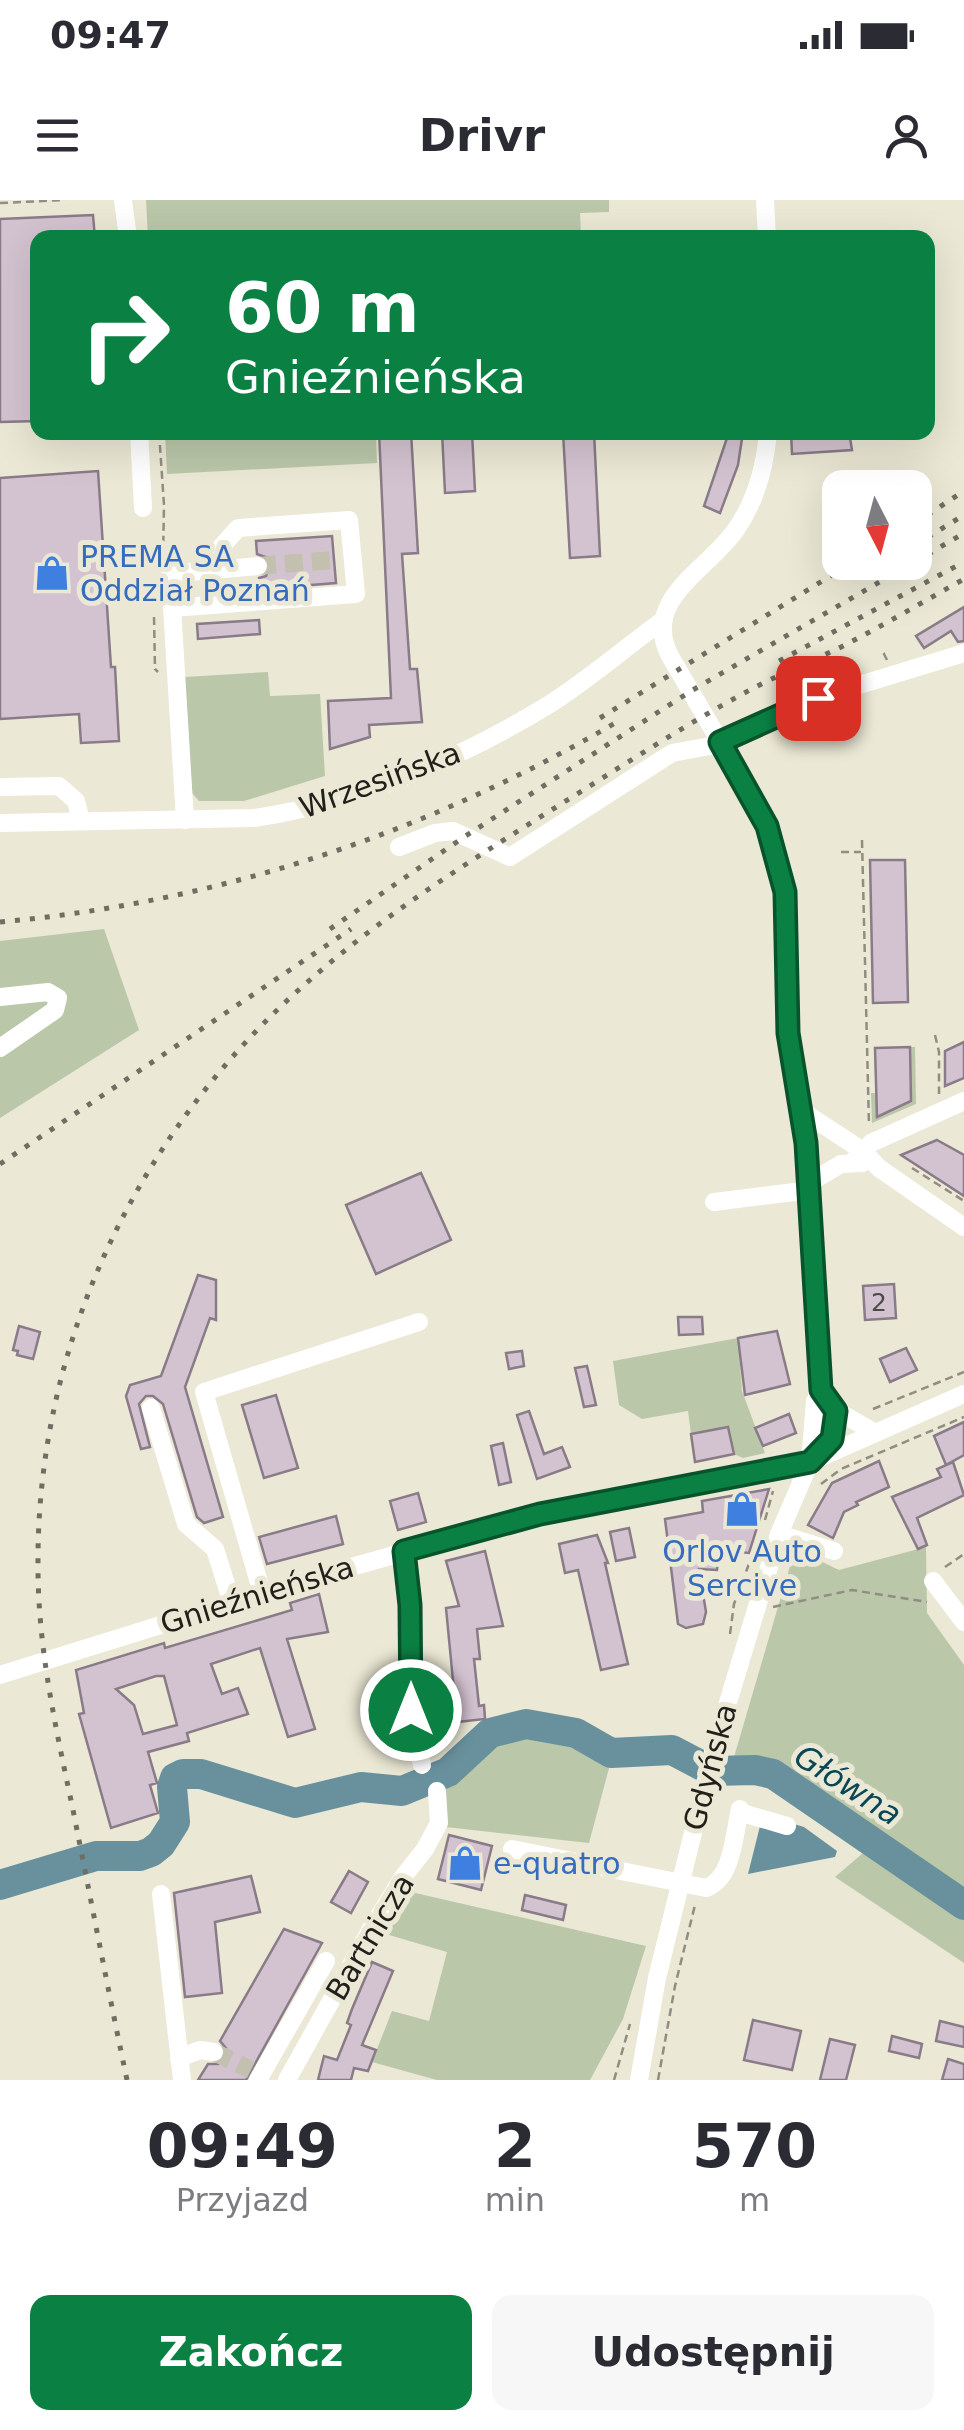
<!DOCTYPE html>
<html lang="pl">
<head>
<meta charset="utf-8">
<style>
	body { margin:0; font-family:"DejaVu Sans",sans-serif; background:#f7f7f7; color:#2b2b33; height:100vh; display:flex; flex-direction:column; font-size:38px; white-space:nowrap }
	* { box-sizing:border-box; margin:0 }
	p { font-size:32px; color:#7c7c81 }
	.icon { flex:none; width:55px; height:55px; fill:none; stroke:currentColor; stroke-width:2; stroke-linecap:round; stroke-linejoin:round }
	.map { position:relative; height:1880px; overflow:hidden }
	.details { display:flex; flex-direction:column; background:#fff; flex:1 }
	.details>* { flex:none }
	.guide { position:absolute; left:30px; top:30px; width:905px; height:210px; border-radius:20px; box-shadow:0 10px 40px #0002; background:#0b8043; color:#fff; overflow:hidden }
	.needle { width:65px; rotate:174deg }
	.fabs { position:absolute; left:822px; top:270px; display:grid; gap:20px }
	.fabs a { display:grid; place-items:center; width:110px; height:110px; border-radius:20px; background:#fff; box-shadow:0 10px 40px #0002; font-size:50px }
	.pin { position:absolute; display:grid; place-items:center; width:85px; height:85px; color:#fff; margin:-42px; border-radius:20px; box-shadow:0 5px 15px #0006 }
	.me { position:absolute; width:110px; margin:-55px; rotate:0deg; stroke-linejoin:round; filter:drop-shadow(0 0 8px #0008) }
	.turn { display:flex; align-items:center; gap:35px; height:210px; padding:0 30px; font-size:45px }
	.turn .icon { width:130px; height:130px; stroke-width:2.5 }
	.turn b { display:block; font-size:70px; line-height:85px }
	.eta { display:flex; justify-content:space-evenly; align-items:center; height:170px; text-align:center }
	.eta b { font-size:60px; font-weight:600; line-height:70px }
	.primary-button { display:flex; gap:20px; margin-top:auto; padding:20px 30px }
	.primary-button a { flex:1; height:115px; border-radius:20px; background:#0b8043; color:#fff; font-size:40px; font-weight:600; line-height:115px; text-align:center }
	.primary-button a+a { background:#f7f7f7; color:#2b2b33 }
	.status { display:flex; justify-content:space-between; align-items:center; height:70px; padding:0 50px; background:#fff; direction:ltr }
	.status svg { height:28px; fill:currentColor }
	header { display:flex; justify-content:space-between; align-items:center; height:130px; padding:0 30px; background:#fff; font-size:45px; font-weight:600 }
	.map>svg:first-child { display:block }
</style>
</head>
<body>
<div class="status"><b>09:47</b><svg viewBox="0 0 49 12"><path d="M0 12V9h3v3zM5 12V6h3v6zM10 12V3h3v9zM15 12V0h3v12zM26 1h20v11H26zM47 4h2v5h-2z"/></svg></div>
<header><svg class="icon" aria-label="menu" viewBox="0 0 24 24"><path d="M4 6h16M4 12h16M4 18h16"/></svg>Drivr<svg class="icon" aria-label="person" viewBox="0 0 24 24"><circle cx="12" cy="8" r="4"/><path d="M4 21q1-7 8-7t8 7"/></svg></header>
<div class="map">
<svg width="964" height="1880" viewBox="0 0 964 1880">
	<rect width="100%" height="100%" fill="#ebe8d5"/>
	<g fill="#bac7a9">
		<path d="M146 0H609V12L580 13 581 37 148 38Z"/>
		<path d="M165 233H376L377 263 167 274Z"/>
		<path d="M268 472 270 496 320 494 325 576 244 601H199L192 593 185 477Z"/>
		<path d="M104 729 139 830 0 918V741Z"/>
		<path d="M910 847H915L916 904 872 923 871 893H876V911L882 914 911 901Z"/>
		<path d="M738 1138 742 1191 765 1253 743 1258 734 1254 728 1227 691 1234 688 1211 642 1219 619 1205 613 1161Z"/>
		<path d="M926 1347 927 1413 964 1465V1763L835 1677 863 1653 734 1557 795 1349 839 1370Z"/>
		<path d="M553 1535 577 1541 612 1557 589 1643 446 1627 445 1580C456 1570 469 1553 481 1546 500 1534 531 1538 553 1535Z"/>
		<path d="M398 1689 646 1746 623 1819 590 1880H437L372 1862 392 1811 429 1821 447 1752 379 1732Z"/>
	</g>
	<path fill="#68919d" d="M787 1622 804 1627 837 1651 835 1657 748 1674 760 1626Z"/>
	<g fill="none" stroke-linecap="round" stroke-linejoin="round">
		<path stroke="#68919d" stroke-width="30" d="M0 1685 96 1656H140L151 1652 161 1644 175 1622 172 1587 175 1578 183 1574H201L295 1603 361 1587 402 1591 448 1572 490 1533 526 1524 576 1533 611 1553 672 1550 712 1571 755 1570 773 1574 964 1705"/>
	</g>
	<g fill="#d3c3d0" stroke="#897b87" stroke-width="2.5" fill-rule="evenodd">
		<path d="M93 15 95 38H38V221L0 222V19Z"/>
		<path d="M379 232H411L418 353 402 354 410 469H417L422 522 369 525 370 537 330 549 328 501 391 498Z"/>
		<path d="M442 232H472L475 291 445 293Z"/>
		<path d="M563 232H594L600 356 570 358Z"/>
		<path d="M729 232H743L738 265 720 313 704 306Z"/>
		<path d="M791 232H849L852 250 792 254Z"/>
		<path d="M98 271 111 467H115L119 541 81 543 79 514 0 519V278Z"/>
		<path d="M332 336 336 383 260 389 259 378 266 376 270 366 268 358 257 354 256 341Z"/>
		<path d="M964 407V441L958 442 951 431 924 448 916 436Z"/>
		<path d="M259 420 260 434 198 439 197 424Z"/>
		<path d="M870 660H905L908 802 873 803Z"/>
		<path d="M964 842V878L945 886V851Z"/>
		<path d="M910 847 911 901 877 917 875 848Z"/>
		<path d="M937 940 964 955V996L901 955Z"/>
		<path d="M421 973 451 1040 376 1074 346 1005Z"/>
		<path d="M198 1075 216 1080V1120L210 1118 185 1187 223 1317 204 1323 197 1317 163 1204 153 1196H146L139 1204 150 1247 141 1249 126 1196 130 1185 161 1176Z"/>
		<path d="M894 1084 896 1118 865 1120 863 1086Z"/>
		<path d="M678 1117H702L703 1134 679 1135Z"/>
		<path d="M19 1126 40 1132 33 1159 17 1155 18 1151 13 1150Z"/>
		<path d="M777 1131 790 1184 745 1195 738 1138Z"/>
		<path d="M906 1148 917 1170 890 1182 880 1159Z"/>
		<path d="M522 1151 524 1166 509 1169 506 1153Z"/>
		<path d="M587 1166 596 1205 584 1207 575 1168Z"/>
		<path d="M276 1195 298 1268 264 1278 242 1205Z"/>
		<path d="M529 1211 544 1254 562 1247 570 1267 537 1279 517 1215Z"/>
		<path d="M789 1214 796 1233 763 1246 755 1228Z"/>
		<path d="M964 1222V1255L946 1265 934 1236Z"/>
		<path d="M728 1227 734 1254 695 1262 691 1234Z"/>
		<path d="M503 1243 511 1282 499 1285 491 1246Z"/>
		<path d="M879 1261 889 1287 856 1302 858 1305 844 1312 833 1338 808 1325 832 1283Z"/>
		<path d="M953 1262 964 1295 917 1318 927 1345 918 1349 892 1297 941 1277 937 1269Z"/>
		<path d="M769 1289 749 1353 719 1350 717 1370 699 1369 706 1412 703 1424 686 1428 678 1424 665 1319 703 1312 702 1301Z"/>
		<path d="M418 1293 426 1322 398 1330 390 1301Z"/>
		<path d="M336 1316 343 1344 267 1364 259 1337Z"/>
		<path d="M629 1328 635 1357 616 1361 610 1332Z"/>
		<path d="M597 1335 608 1363H605L628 1464 601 1470 578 1370 565 1373 559 1344Z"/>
		<path d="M485 1351 503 1426 477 1429 480 1459H474L479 1506 484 1505 485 1519 457 1522 446 1408 459 1406 446 1361Z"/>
		<path d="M319 1394 328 1432 287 1439 315 1529 288 1537 260 1448 211 1464 222 1494 238 1488 248 1514 187 1533 189 1541 148 1552 157 1583 150 1585 158 1613 111 1628 79 1514 84 1513 76 1470 164 1443 165 1448 292 1410 290 1403ZM156 1476H164L177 1525 143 1534 134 1505 116 1489Z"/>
		<path d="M449 1635 492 1646 481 1690 438 1679Z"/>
		<path d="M349 1671 368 1682 351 1713 331 1702Z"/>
		<path d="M251 1676 260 1712 215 1722 222 1793 185 1797 174 1693Z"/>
		<path d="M525 1695 566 1705 563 1720 522 1710Z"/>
		<path d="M284 1729 322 1743 246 1880H198L208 1864H218L224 1859 226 1848 220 1841Z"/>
		<path d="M372 1762 393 1771 362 1845 376 1850 368 1871 354 1868 351 1880H318L324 1856 337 1860 351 1825 347 1823 352 1809Z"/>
		<path d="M753 1820 801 1831 792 1870 744 1860Z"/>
		<path d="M940 1821 964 1827V1847L936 1841Z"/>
		<path d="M892 1836 922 1844 919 1858 889 1851Z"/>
		<path d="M830 1839 855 1845 846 1880H820Z"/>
		<path d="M948 1859 964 1864V1880H942Z"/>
	</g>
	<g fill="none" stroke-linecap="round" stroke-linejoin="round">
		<g stroke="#c3c0b0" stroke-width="18" stroke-dasharray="18 9" stroke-linecap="butt">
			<path d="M258 366 334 360"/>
			<path d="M214 1852 251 1870"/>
		</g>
		<g stroke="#908e80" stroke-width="2.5" stroke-dasharray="8 5" stroke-linecap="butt">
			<path d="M0 3 65 0"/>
			<path d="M159 232 164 305 163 360"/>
			<path d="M154 417 155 469 158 472"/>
			<path d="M887 460 884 454 889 451"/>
			<path d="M862 640 869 926"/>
			<path d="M841 652H861"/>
			<path d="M935 835 939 852V894"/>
			<path d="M912 968 964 1001"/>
			<path d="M873 1209 964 1172"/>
			<path d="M821 1284 841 1269 964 1217"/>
			<path d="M765 1320 773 1291"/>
			<path d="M945 1367 964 1354"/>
			<path d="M773 1407 852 1390 927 1402"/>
			<path d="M730 1434 734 1404 759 1337"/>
			<path d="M614 1880 630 1824"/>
			<path d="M658 1880 675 1786 695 1705"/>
		</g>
		<g stroke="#fff" stroke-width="18">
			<path d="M123 0 128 38"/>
			<path d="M765 0 767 38"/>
			<path d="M139 232 143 308"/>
			<path d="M200 371 258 366"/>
			<path d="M172 408 356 394 349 320 238 328 200 371 170 374 185 620"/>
			<path d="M0 587 59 586 76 601 81 621"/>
			<path d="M0 623 254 618C357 603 457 560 545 507 586 482 623 449 662 421"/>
			<path d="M399 647 435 633 453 631 510 657 672 553 710 546 817 498 964 453"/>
			<path d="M0 797 48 792 58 798 55 810 0 848"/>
			<path d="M802 911 863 951 879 968 964 1027"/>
			<path d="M852 962 871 943 964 901"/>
			<path d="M809 983 841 964 863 963"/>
			<path d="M714 1002 810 990"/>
			<path d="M821 1190 837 1211 874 1232"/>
			<path d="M151 1208 186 1324 215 1349 232 1403"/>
			<path d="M818 1255 832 1239 837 1211"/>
			<path d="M779 1334 834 1351"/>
			<path d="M404 1351 411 1417 412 1520 422 1565"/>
			<path d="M933 1381 964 1422"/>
			<path d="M262 1393 204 1192 419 1122"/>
			<path d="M0 1475 302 1381 539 1314 810 1262 964 1194"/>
			<path d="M739 1612 787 1626"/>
			<path d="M512 1649 706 1688C733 1679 734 1634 740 1609"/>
			<path d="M161 1694 182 1880"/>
			<path d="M179 1858 200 1850 214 1852"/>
			<path d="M258 1880 326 1761"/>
			<path d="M287 1880 371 1729 403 1677 425 1649 439 1623 437 1591"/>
			<path d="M639 1880 657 1778 713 1552 779 1334 810 1262 815 1201 821 1190 806 943 788 833 785 791 787 731 783 680 773 640 757 605 670 456C640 399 710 369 737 328 756 300 765 267 768 232"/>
		</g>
		<g stroke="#706e63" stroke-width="5" stroke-dasharray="5 10" stroke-linecap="butt">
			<path d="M915 323 964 291"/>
			<path d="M915 345 964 315"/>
			<path d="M915 362 964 333"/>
			<path d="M779 461 964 362"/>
			<path d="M600 518 853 362"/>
			<path d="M0 722C222 702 430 632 622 519"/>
			<path d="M330 729 464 637 691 491 914 362"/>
			<path d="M0 964 351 729"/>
			<path d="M127 1880C108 1790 91 1700 73 1610 56 1529 38 1449 38 1367 36 1140 141 926 311 779 387 712 475 658 561 604 619 568 677 530 737 497 769 479 802 465 835 450 879 428 921 403 964 379"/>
		</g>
	</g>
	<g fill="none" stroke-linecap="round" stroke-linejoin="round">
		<defs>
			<path id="route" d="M411 1510 410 1405 404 1351 540 1314 810 1262 832 1239 836 1211 821 1190 806 943 788 833 785 692 767 626 720 542 818 498"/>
		</defs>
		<use href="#route" stroke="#07532c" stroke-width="25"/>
		<use href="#route" stroke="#0b8043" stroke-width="18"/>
	</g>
	<defs>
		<symbol id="shop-bare" viewBox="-9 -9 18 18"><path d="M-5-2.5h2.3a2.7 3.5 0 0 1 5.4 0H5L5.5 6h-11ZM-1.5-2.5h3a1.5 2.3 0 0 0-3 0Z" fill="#3f7fe0" stroke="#ebe8d5" stroke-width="2.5" paint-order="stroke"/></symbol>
	</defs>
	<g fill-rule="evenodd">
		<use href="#shop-bare" x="27" y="348" width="50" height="50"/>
		<use href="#shop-bare" x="717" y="1284" width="50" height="50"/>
		<use href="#shop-bare" x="440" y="1638" width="50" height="50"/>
	</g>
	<g text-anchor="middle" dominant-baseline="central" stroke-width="10" stroke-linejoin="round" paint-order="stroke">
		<g font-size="25" fill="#4e4948">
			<text x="879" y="1102">2</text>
		</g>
		<g font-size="30" fill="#366cbe" stroke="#ebe8d5" text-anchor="start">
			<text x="80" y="356">PREMA SA<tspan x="80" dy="34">Oddział Poznań</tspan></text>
			<text x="742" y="1351" text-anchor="middle">Orlov Auto<tspan x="742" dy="34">Sercive</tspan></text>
			<text x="493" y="1663">e-quatro</text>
		</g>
		<g font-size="30" fill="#22201a" stroke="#ebe8d5">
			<text transform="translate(380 580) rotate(-20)">Wrzesińska</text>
			<text transform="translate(257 1395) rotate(-17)">Gnieźnieńska</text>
			<text transform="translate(710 1567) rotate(-75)">Gdyńska</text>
			<text transform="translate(370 1737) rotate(-59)">Bartnicza</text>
		</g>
		<g font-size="32" font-style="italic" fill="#094756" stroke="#ebe8d5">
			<text transform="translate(848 1585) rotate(33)">Główna</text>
		</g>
	</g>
</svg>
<div class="fabs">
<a><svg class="needle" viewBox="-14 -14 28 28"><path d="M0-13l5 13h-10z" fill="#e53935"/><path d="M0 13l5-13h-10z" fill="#7c7c81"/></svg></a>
</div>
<div class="pin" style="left:818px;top:498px;background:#d93025"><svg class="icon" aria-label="arrive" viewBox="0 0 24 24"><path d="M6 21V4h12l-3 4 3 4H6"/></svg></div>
<svg class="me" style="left:411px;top:1510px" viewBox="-20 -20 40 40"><circle r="17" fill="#0b8043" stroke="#fff" stroke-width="3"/><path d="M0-11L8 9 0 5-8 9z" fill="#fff"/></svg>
<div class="guide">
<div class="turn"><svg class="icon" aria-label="right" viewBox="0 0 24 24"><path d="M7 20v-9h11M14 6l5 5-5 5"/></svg><div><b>60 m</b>Gnieźnieńska</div></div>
</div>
</div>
<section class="details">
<div class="eta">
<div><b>09:49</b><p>Przyjazd</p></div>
<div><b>2</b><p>min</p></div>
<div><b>570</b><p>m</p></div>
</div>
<div class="primary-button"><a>Zakończ</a><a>Udostępnij</a></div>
</section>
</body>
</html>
